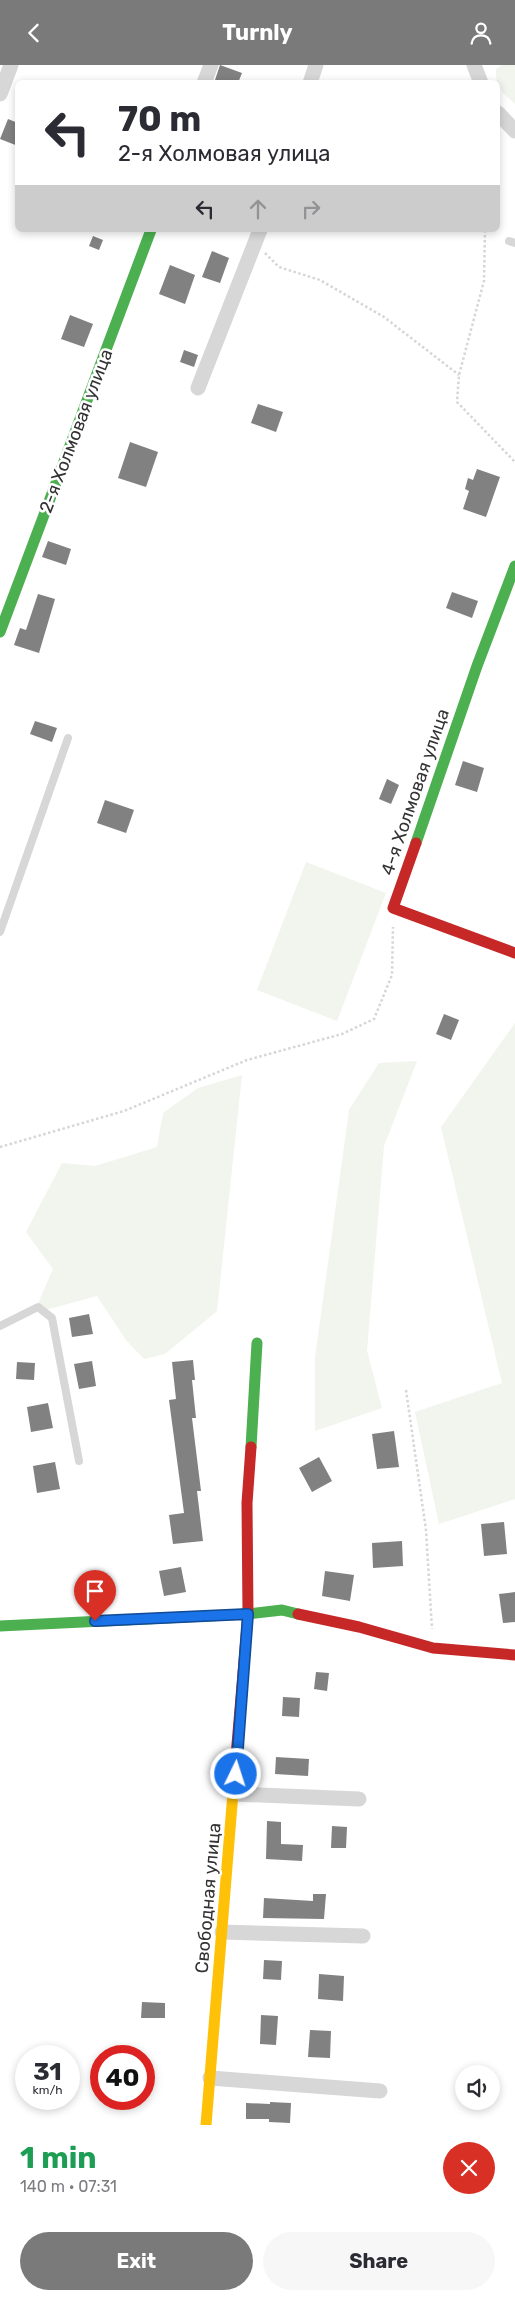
<!DOCTYPE html>
<html lang="en">
<head>
<meta charset="utf-8">
<style>
	body { margin:0; font-family:Rubik,sans-serif; background:#f7f7f7; color:#2b2b33; height:100vh; display:flex; flex-direction:column; font-size:19px; white-space:nowrap }
	* { box-sizing:border-box; margin:0 }
	p { font-size:16px; color:#7c7c81 }
	.icon { flex:none; width:28px; height:28px; fill:none; stroke:currentColor; stroke-width:2; stroke-linecap:round; stroke-linejoin:round }
	.map { position:relative; height:2060px; overflow:hidden }
	.sheet { display:flex; flex-direction:column; background:#fff; flex:1 }
	.sheet>* { flex:none }
	.hud { position:absolute; left:15px; top:15px; width:485px; height:152px; border-radius:8px; box-shadow:0 2px 8px #0003; background:#fff; color:#2b2b33; overflow:hidden }
	.tools { position:absolute; left:455px; top:2000px; display:grid; gap:10px }
	.tools a { display:grid; place-items:center; width:45px; height:45px; border-radius:50%; background:#fff; box-shadow:0 2px 8px #0003; font-size:25px }
	.speed { position:absolute; left:15px; top:1980px; display:flex; gap:10px; font-size:25px; font-weight:700; text-align:center }
	.speed>* { display:grid; place-content:center; width:65px; height:65px; border-radius:50%; background:#fff; box-shadow:0 2px 8px #0003; line-height:1 }
	.speed small { font-size:12px; font-weight:400 }
	.speed .limit { border:8px solid #d22; background:#fff; color:#111 }
	.pin { position:absolute; display:grid; place-items:center; width:42px; height:42px; color:#fff; margin:-51px -21px; border-radius:50% 50% 50% 0; rotate:-45deg; box-shadow:0 0 5px #0007 }
	.pin .icon { rotate:45deg }
	.me { position:absolute; width:55px; margin:-28px; rotate:4deg; stroke-linejoin:round; filter:drop-shadow(0 0 4px #0008) }
	.turn { display:flex; align-items:center; gap:18px; height:105px; padding:0 20px; font-size:22px }
	.turn .icon { width:65px; height:65px; stroke-width:2.5 }
	.turn b { display:block; font-size:35px; line-height:42px }
	.lanes { display:flex; align-items:center; height:48px; padding:0 20px; background:#0003; justify-content:center; gap:25px; direction:ltr }
	.lanes .off { opacity:.35 }
	.round { display:grid; place-items:center; flex:none; width:52px; height:52px; border-radius:26px; background:#f7f7f7 }
	.head { display:flex; align-items:center; justify-content:space-between; height:85px; padding:0 20px }
	h1 { font-size:30px; font-weight:700; line-height:38px; color:#1e9e55 }
	.action { display:flex; gap:10px; margin-top:auto; padding:10px 20px }
	.action a { flex:1; height:58px; border-radius:30px; background:#7a7a7a; color:#fff; font-size:20px; font-weight:700; line-height:58px; text-align:center }
	.action a+a { background:#f7f7f7; color:#2b2b33 }
	header { display:flex; justify-content:space-between; align-items:center; height:65px; padding:0 20px; background:#7a7a7a; color:#fff; font-size:22px; font-weight:700 }
	.map>svg:first-child { display:block }
</style>
</head>
<body>
<header><svg class="icon" aria-label="back" viewBox="0 0 24 24"><path d="M15 5l-7 7 7 7"/></svg>Turnly<svg class="icon" aria-label="person" viewBox="0 0 24 24"><circle cx="12" cy="8" r="4"/><path d="M4 21q1-7 8-7t8 7"/></svg></header>
<div class="map">
<svg width="515" height="2060" viewBox="0 0 515 2060">
	<rect width="100%" height="100%" fill="#fff"/>
	<g fill="#f1f5ed">
		<path d="M502 0H515V39C500 25 496 24 496 4Z"/>
		<path d="M306 797 386 828 337 956 257 925Z"/>
		<path d="M515 958V1434L439 1459 415 1347 502 1318 441 1062Z"/>
		<path d="M417 996 384 1081 367 1286 382 1343 315 1366V1293L349 1045 379 998Z"/>
		<path d="M242 1010 217 1246 165 1289 144 1294 126 1275 97 1231 34 1248 53 1204 26 1167 62 1098 95 1101 157 1082 163 1048 198 1023Z"/>
	</g>
	<g fill="#818181">
		<path d="M220 0 242 8 238 18H214Z"/>
		<path d="M8 54 18 58V81L0 74Z"/>
		<path d="M93 171 103 175 99 185 89 181Z"/>
		<path d="M212 186 229 193 220 218 202 212Z"/>
		<path d="M170 200 195 210 185 239 159 229Z"/>
		<path d="M70 250 93 259 84 282 61 274Z"/>
		<path d="M184 285 198 290 194 302 180 297Z"/>
		<path d="M258 339 283 347 276 367 251 358Z"/>
		<path d="M130 377 158 387 146 422 118 413Z"/>
		<path d="M477 404 500 412 486 452 463 444 469 426 465 424 468 413 473 415Z"/>
		<path d="M48 476 71 484 66 500 42 492Z"/>
		<path d="M452 527 478 536 472 553 446 543Z"/>
		<path d="M38 529 55 534 39 588 14 580 20 563 26 565Z"/>
		<path d="M35 656 57 663 52 677 30 669Z"/>
		<path d="M463 696 484 703 477 727 455 720Z"/>
		<path d="M387 714 399 720 391 739 379 734Z"/>
		<path d="M105 735 134 745 126 768 97 758Z"/>
		<path d="M444 949 459 955 451 975 436 969Z"/>
		<path d="M89 1249 93 1269 72 1272 69 1253Z"/>
		<path d="M193 1295 195 1315H192L196 1353H192L201 1426H197L203 1476 173 1479 169 1450 184 1448 169 1335 176 1334 172 1297Z"/>
		<path d="M92 1296 96 1321 79 1324 74 1299Z"/>
		<path d="M17 1297 35 1298 34 1315 16 1314Z"/>
		<path d="M48 1338 53 1363 31 1367 27 1342Z"/>
		<path d="M394 1366 399 1402 377 1404 372 1369Z"/>
		<path d="M319 1392 332 1416 312 1427 299 1403Z"/>
		<path d="M55 1397 60 1424 37 1428 33 1401Z"/>
		<path d="M504 1457 507 1489 484 1491 481 1459Z"/>
		<path d="M402 1476 403 1501 373 1503 372 1478Z"/>
		<path d="M181 1502 186 1527 164 1531 159 1506Z"/>
		<path d="M325 1506 354 1510 350 1536 322 1531Z"/>
		<path d="M515 1527V1557L503 1558 499 1529Z"/>
		<path d="M316 1607 329 1608 327 1626 314 1624Z"/>
		<path d="M283 1632 300 1633 299 1652 282 1651Z"/>
		<path d="M276 1692 309 1694 308 1711 275 1709Z"/>
		<path d="M267 1756 281 1757V1779L303 1780 302 1796 266 1794Z"/>
		<path d="M332 1761 347 1762 346 1783H331Z"/>
		<path d="M313 1829H326L324 1854 263 1853 264 1833 313 1836Z"/>
		<path d="M264 1895 282 1896 281 1915 263 1914Z"/>
		<path d="M319 1909 344 1911 343 1936 318 1934Z"/>
		<path d="M142 1937 165 1938V1953H141Z"/>
		<path d="M261 1950 278 1951 276 1980 260 1979Z"/>
		<path d="M310 1965 331 1966 330 1993 308 1992Z"/>
		<path d="M270 2037 291 2038 290 2058 269 2057V2054H246V2038L270 2039Z"/>
	</g>
	<g fill="none" stroke-linecap="round" stroke-linejoin="round">
		<g stroke="#d6d6d6" stroke-width="2.5" stroke-dasharray="2.5 2.5" stroke-linecap="butt">
			<path d="M485 165 484 216 459 310 457 337 515 397"/>
			<path d="M265 188 279 202 320 215 384 252 459 310"/>
			<path d="M0 1082 124 1046 247 995 342 969 374 954 392 910 393 862"/>
			<path d="M406 1325 426 1465 432 1564"/>
		</g>
		<g stroke="#d7d7d7" stroke-width="8">
			<path d="M509 176 515 178"/>
			<path d="M0 867 68 673"/>
			<path d="M0 1261 38 1242 52 1253 79 1396"/>
		</g>
		<g stroke="#d7d7d7" stroke-width="15">
			<path d="M474 0 481 18"/>
			<path d="M204 18 211 0"/>
			<path d="M310 18 316 0"/>
			<path d="M0 29 11 0"/>
			<path d="M498 48 515 66"/>
			<path d="M198 323 260 165"/>
			<path d="M234 1729 359 1734"/>
			<path d="M222 1867 363 1871"/>
			<path d="M210 2013 380 2026"/>
		</g>
		<g stroke="#4caf50" stroke-width="11">
			<path d="M0 567 151 165"/>
			<path d="M416 778 477 601 515 501"/>
			<path d="M251 1382 257 1278"/>
			<path d="M0 1561 248 1549 282 1545 298 1549"/>
		</g>
		<path stroke="#ffc107" stroke-width="11" d="M206 2060 235 1703"/>
		<g stroke="#c62828" stroke-width="11">
			<path d="M416 778 393 843 515 888"/>
			<path d="M298 1549 359 1562 433 1583 515 1590"/>
			<path d="M235 1703 248 1549 247 1438 251 1382"/>
		</g>
	</g>
	<g fill="none" stroke-linecap="round" stroke-linejoin="round">
		<defs>
			<path id="route" d="M95 1556 248 1549 236 1709"/>
		</defs>
		<use href="#route" stroke="#114b97" stroke-width="12"/>
		<use href="#route" stroke="#1a73e8" stroke-width="9"/>
	</g>
	<g text-anchor="middle" dominant-baseline="central" stroke-width="5" stroke-linejoin="round" paint-order="stroke">
		<g font-size="18" fill="#333" stroke="#fff">
			<text transform="translate(76 366) rotate(-69)">2-я Холмовая улица</text>
			<text transform="translate(415 727) rotate(-71)">4-я Холмовая улица</text>
			<text transform="translate(208 1833) rotate(-85)">Свободная улица</text>
		</g>
	</g>
</svg>
<div class="tools">
<a><svg class="icon" aria-label="sound" viewBox="0 0 24 24"><path d="M4 9h4l5-4v14l-5-4H4zM17 9q2 3 0 6"/></svg></a>
</div>
<div class="speed"><div>31<small>km/h</small></div><div class="limit">40</div></div>
<div class="pin" style="left:95px;top:1556px;background:#d93025"><svg class="icon" aria-label="arrive" viewBox="0 0 24 24"><path d="M6 21V4h12l-3 4 3 4H6"/></svg></div>
<svg class="me" style="left:236px;top:1709px" viewBox="-20 -20 40 40"><circle r="17" fill="#1a73e8" stroke="#fff" stroke-width="3"/><path d="M0-11L8 9 0 5-8 9z" fill="#fff"/></svg>
<div class="hud">
<div class="turn"><svg class="icon" aria-label="left" viewBox="0 0 24 24"><path d="M17 20v-9H6M10 6l-5 5 5 5"/></svg><div><b>70 m</b>2-я Холмовая улица</div></div>
<div class="lanes"><svg class="icon" aria-label="left" viewBox="0 0 24 24"><path d="M17 20v-9H6M10 6l-5 5 5 5"/></svg><svg class="icon off" aria-label="ahead" viewBox="0 0 24 24"><path d="M12 20V5M6 11l6-6 6 6"/></svg><svg class="icon off" aria-label="right" viewBox="0 0 24 24"><path d="M7 20v-9h11M14 6l5 5-5 5"/></svg></div>
</div>
</div>
<section class="sheet">
<div class="head"><div><h1>1 min</h1><p>140 m · 07:31</p></div><a class="round" style="background:#d93025;color:#fff"><svg class="icon" aria-label="close" viewBox="0 0 24 24"><path d="M6 6l12 12M18 6L6 18"/></svg></a></div>
<div class="action"><a>Exit</a><a>Share</a></div>
</section>
</body>
</html>
